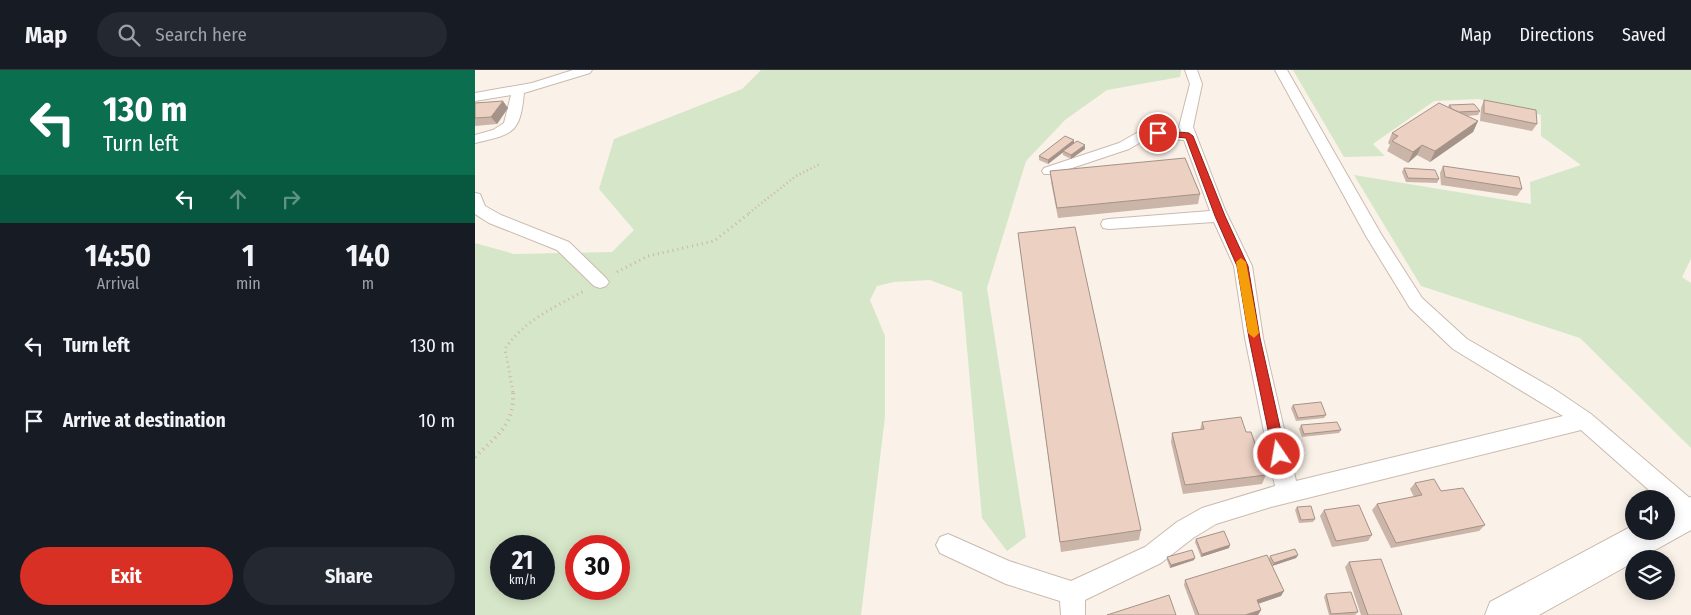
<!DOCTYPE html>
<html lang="en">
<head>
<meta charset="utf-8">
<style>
	body { margin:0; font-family:"Fira Sans Condensed",sans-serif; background:#242831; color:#f1f3f6; height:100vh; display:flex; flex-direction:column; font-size:19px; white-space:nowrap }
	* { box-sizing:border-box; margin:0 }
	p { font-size:16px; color:#9ea1a6 }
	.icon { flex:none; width:28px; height:28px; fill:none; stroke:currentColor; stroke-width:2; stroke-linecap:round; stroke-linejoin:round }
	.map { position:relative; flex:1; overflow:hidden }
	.side { display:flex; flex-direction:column; background:#171b24; width:475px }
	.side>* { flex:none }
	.banner { background:#0b6e4f; color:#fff; overflow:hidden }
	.fabs { position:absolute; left:1150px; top:420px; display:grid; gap:10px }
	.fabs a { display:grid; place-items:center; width:50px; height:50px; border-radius:50%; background:#171b24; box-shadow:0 2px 12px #0003; font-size:25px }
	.speed { position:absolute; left:15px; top:465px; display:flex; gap:10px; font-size:25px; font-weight:700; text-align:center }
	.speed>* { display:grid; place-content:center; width:65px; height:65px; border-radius:50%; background:#171b24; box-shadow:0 2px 12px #0003; line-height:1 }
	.speed small { font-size:12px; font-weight:400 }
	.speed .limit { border:8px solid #d22; background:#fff; color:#111 }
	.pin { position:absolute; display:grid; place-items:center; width:42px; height:42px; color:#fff; margin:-21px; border:2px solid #fff; border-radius:50%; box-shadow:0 1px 5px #0007 }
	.me { position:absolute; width:55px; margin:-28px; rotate:348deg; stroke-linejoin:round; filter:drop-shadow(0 0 4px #0008) }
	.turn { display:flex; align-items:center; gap:18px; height:105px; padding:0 20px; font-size:22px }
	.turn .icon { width:65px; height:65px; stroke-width:2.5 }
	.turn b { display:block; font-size:35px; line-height:42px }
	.lanes { display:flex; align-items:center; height:48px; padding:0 20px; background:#0003; justify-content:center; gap:25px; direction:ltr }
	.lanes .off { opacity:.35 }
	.eta { display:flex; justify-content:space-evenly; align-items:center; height:85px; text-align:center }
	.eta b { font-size:30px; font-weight:700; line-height:35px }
	.cta { display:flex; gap:10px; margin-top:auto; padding:10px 20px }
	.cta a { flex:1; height:58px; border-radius:30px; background:#d93025; color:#fff; font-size:20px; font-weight:700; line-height:58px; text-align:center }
	.cta a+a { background:#242831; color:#f1f3f6 }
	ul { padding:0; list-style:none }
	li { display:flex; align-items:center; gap:15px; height:75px; padding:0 20px }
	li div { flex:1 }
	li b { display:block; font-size:19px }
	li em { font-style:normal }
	header { display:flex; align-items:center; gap:30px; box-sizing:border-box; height:70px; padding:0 25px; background:#171b24; border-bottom:1px solid #363941 }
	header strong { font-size:24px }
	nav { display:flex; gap:28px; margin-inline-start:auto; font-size:18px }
	.search { width:350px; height:45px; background:#242831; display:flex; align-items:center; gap:12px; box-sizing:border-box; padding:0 18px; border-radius:28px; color:#9ea1a6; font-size:19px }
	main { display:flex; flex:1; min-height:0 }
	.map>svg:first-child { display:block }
</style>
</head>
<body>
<header>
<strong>Map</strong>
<div class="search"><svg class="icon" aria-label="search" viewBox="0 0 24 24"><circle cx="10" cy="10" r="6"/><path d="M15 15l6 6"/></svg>Search here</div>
<nav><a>Map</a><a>Directions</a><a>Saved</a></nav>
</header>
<main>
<section class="side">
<div class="banner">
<div class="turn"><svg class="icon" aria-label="left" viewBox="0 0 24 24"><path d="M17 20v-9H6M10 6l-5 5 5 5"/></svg><div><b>130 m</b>Turn left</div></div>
<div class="lanes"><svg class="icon" aria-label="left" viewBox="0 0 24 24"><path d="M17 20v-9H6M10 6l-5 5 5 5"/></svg><svg class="icon off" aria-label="ahead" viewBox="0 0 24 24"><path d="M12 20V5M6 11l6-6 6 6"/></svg><svg class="icon off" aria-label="right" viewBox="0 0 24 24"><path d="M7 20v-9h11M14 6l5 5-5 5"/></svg></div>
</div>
<div class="eta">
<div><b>14:50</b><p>Arrival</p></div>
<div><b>1</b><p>min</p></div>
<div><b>140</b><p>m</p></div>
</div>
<ul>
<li><svg class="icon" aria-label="left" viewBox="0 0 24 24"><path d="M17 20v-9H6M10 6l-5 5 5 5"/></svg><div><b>Turn left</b></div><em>130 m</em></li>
<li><svg class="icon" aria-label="arrive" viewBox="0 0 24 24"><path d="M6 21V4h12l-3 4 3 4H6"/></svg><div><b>Arrive at destination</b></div><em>10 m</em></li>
</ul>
<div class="cta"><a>Exit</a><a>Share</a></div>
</section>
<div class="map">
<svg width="1216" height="545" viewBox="0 0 1216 545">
	<rect width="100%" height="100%" fill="#faf2e8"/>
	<g fill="#d6e6c8" fill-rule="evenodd">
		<path d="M286 0H706L705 7 632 20 590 50 551 91 512 218 551 467 532 481 507 448 487 222 455 210 419 212 402 216 395 230 410 266V347L386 545H0V173L39 184 137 182 159 160 124 119 139 69 267 19ZM26 476H69V519H26ZM101 476H144V519H101Z"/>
		<path d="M818 0H1216V189L1207 207 1216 213V378L1105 268 946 216 879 105 1056 134 1055 112 1106 95 1066 66V45L1004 29 959 31 898 74 910 86 869 87Z"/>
	</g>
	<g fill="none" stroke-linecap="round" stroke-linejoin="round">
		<defs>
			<g id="street">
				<path d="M98 0H117L115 3 49 23C45 64 38 64 0 73V65L18 60 29 53 36 25 0 31V23L57 13Z"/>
				<path d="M710 0H722L727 14 718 57 750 140 777 196 788 268 821 411 1088 346 978 279 935 238 891 166 800 0H812L906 164 947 228 992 269 1079 319 1116 344 1216 429V454L1208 450 1191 436V429H1184L1106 360 796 437 741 454 718 468 686 493 610 530V545H586L585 531 531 514 465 483 461 475 465 467 473 464 534 491 596 511 670 477 702 452 727 438 800 416 770 268 759 196 739 152 634 159 628 158 626 154 628 150 634 149 735 141 709 70 673 68 654 79 579 104H569L567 101 569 98 644 73 665 61H706L704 57 715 14Z"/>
				<path d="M0 123 5 124 10 136 26 145 94 172 131 208 134 212 131 216 125 218 119 216 82 180 14 153 0 144Z"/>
			</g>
			<path id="secondary" d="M1216 427V460L1164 489H1159V492L1064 545H1010L1015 532 1159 455V461H1191V438Z"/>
		</defs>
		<use href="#street" stroke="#cabaaf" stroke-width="2"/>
		<use href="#secondary" stroke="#ccbaad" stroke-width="2"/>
		<path stroke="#d0b4a6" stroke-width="2.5" stroke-dasharray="1 3" stroke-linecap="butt" d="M274 143 321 106 345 94"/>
		<g stroke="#d0b4a6" stroke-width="3" stroke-dasharray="1 4" stroke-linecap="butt">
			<path d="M142 202 173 186 239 171 276 142"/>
			<path d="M38 322 30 279C49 250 80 237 109 221"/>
		</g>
		<path stroke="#d0b4a6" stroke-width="4" stroke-dasharray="1 4.5" stroke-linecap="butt" d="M0 387C22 365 40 355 38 321"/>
		<use href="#street" fill="#fff" fill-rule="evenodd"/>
		<use href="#secondary" fill="#fff" fill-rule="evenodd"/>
	</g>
	<g fill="#cbb4a8">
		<path d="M1009 30 1062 54 1057 61 1005 51 1006 38Z"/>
		<path d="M0 33 33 38 22 54 0 56Z"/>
		<path d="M974 35 1005 41 1003 45 991 46 1003 51 998 62 955 92 942 85 933 93 912 81 915 75 913 73 917 63 973 37Z"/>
		<path d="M599 70V73L610 79 596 89 588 85V82L573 94 564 90V86Z"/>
		<path d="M968 96 1047 119 1042 126 966 115 965 103Z"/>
		<path d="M929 98 964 109 962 113 931 112 927 102Z"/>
		<path d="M575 101 725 124 723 134 583 148 576 112Z"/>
		<path d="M543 163 666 460 664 470 586 482Z"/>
		<path d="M818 335 851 345 849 348 821 351 816 338Z"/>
		<path d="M727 352 771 362 791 405 787 414 708 424 696 372 697 363 725 360Z"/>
		<path d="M826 355 866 360 864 363 827 367 824 359Z"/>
		<path d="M940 413 966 421 1010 455 1004 461 916 478 897 440 902 434 939 427 935 419Z"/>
		<path d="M822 437 840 449 838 452 824 453 820 440Z"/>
		<path d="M849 440 897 465 893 471 857 477 845 446Z"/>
		<path d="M721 469 754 478 726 487 720 472Z"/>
		<path d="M823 485 821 488 797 496 806 526 783 534 786 540 783 545H720L709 515 710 510 794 489 795 486Z"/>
		<path d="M692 487 719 490 695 498 692 490Z"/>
		<path d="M874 492 927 545H886L870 497Z"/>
		<path d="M851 524 883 542 880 545H854L849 527Z"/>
	</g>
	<g fill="#a59288">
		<path d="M28 31 33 38 22 54 16 47Z"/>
		<path d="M1003 51 998 62 955 92 960 81Z"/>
		<path d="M599 70V74L573 94V90Z"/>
		<path d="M610 75V79L596 89V85Z"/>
		<path d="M947 75 942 85 933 93 938 82Z"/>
		<path d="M755 475 754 478 726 487 727 484Z"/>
		<path d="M823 485 821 488 797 496 799 493Z"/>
		<path d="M720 488 719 490 695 498 696 495Z"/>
		<path d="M809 521 806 526 779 535 782 530Z"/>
		<path d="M786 540 783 545H770Z"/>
	</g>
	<g fill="#ecd1c3" stroke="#a59288">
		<path d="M1009 30 1061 40 1062 54 1009 43Z"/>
		<path d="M28 31 16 47 0 48V33Z"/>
		<path d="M964 33 1003 51 960 81 947 75 938 82 917 71 923 66 917 63Z"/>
		<path d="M999 34 1005 41 984 42 977 39 974 35Z"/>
		<path d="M590 66 599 70 573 90 564 86Z"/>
		<path d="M602 71 610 75 596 85 588 81Z"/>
		<path d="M710 88 725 124 582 138 575 101Z"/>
		<path d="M968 96 1044 107 1047 119 970 107Z"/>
		<path d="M929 98 960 100 964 109 933 108Z"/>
		<path d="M600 157 666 460 585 472 543 163Z"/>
		<path d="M846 332 851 345 823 348 818 335Z"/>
		<path d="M766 347 771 362H776L791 405 710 415 697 363 729 359 727 352Z"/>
		<path d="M862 352 866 360 829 364 826 355Z"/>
		<path d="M959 409 966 421 988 418 1010 455 921 473 902 434 947 425 940 413Z"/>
		<path d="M884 435 897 465 861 471 849 440Z"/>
		<path d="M836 436 840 449 826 450 822 437Z"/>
		<path d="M749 461 755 475 727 484 721 469Z"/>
		<path d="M820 479 823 485 799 493 795 486Z"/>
		<path d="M717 480 720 488 696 495 692 487Z"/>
		<path d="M792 485 809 521 782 530 786 540 770 545H724L710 510Z"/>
		<path d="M906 489 927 545H893L874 492Z"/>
		<path d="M876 522 883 542 856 544 851 524Z"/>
		<path d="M694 525 701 545H632Z"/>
	</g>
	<path fill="#d93025" stroke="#8d1f18" d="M683 60 714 63 718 66 750 146 773 196 785 268 811 384 809 389 804 390 800 389 798 384 774 268 762 196 740 146 711 68 680 65V61Z"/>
	<path fill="#f59e0b" d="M766 188 771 192 784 263 779 268 773 263 761 192Z"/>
</svg>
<div class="fabs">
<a><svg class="icon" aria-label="sound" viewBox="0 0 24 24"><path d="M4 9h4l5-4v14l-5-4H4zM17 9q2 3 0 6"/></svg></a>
<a><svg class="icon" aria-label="layers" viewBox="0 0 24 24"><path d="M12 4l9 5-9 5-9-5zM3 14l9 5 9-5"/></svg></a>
</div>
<div class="speed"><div>21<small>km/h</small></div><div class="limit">30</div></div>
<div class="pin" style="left:683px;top:63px;background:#d93025"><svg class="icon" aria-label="arrive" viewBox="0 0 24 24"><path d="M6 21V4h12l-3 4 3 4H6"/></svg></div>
<svg class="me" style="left:804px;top:384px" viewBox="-20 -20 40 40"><circle r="17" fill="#d93025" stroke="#fff" stroke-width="3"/><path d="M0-11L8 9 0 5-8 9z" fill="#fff"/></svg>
</div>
</main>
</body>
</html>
